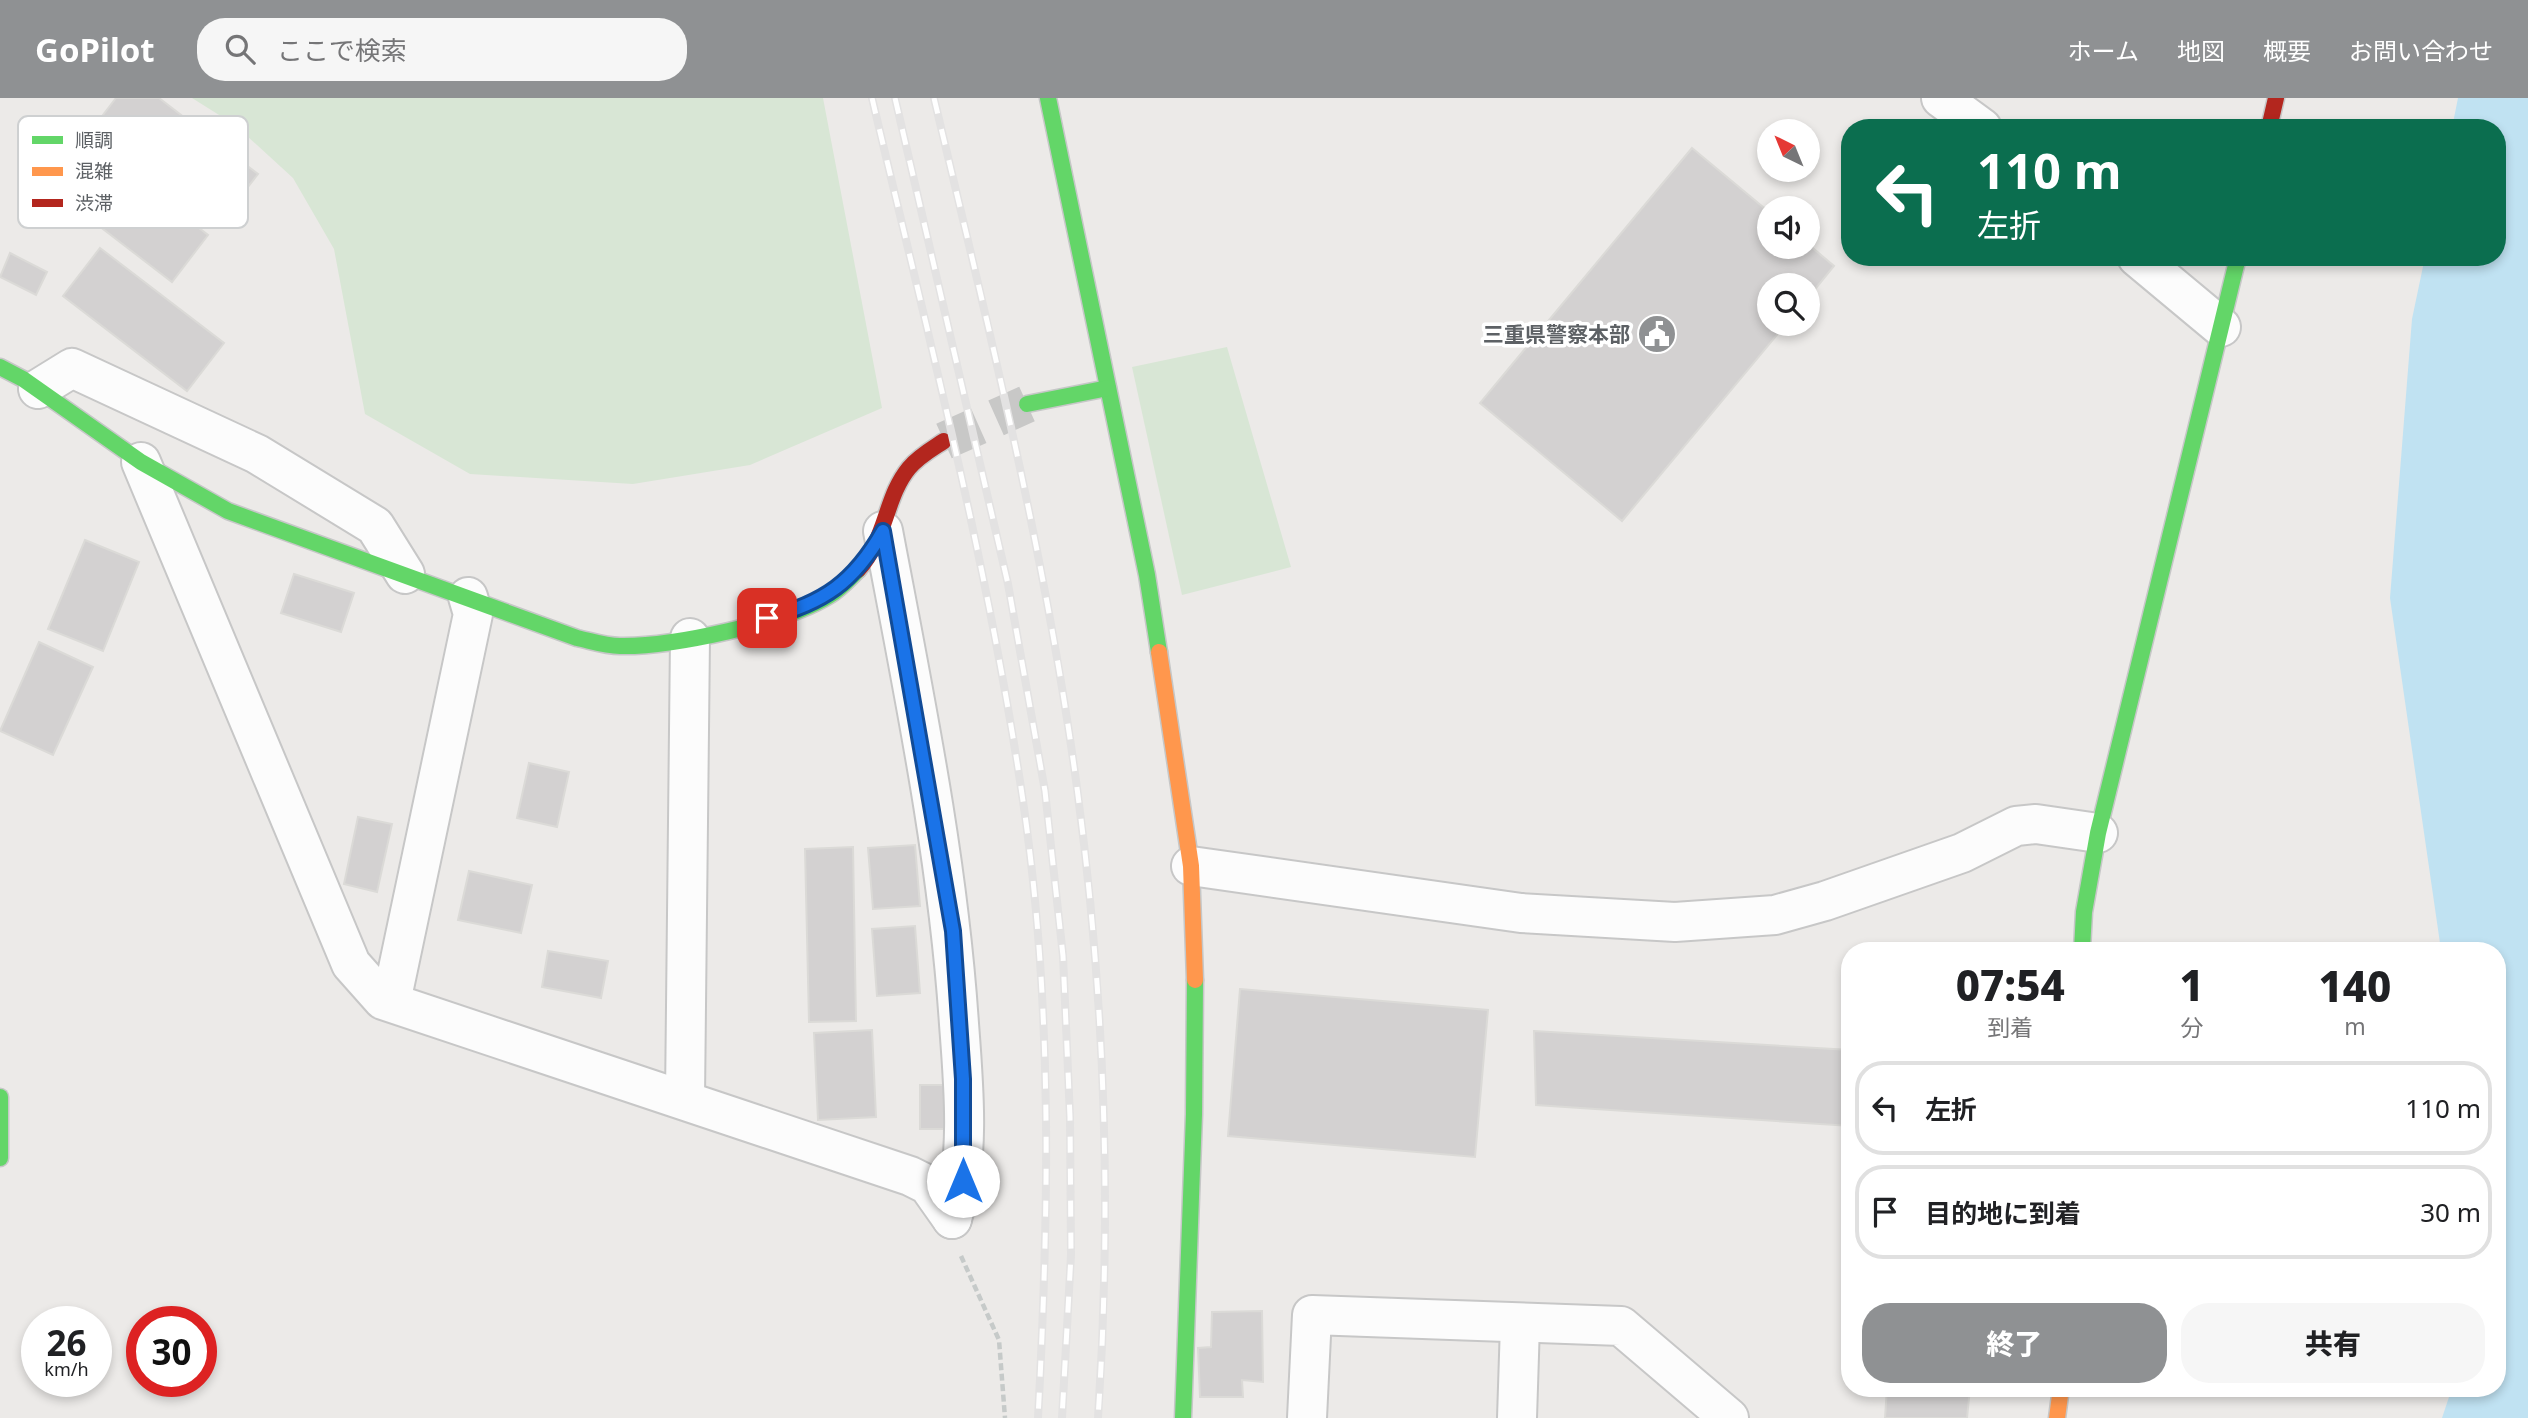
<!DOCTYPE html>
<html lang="ja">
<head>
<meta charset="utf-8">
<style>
	body { margin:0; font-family:"Noto Sans","Noto Sans JP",sans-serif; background:#f6f6f6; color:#202124; height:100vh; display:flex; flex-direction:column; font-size:26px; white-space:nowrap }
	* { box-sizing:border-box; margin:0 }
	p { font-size:23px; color:#757577 }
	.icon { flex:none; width:38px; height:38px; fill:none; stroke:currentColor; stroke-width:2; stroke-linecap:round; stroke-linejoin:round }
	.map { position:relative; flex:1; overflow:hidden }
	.drawer { position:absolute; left:1841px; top:844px; width:665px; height:455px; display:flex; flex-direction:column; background:#fff; border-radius:28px; box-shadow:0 4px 10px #0003 }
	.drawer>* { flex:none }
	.top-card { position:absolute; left:1841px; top:21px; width:665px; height:147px; border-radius:28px; box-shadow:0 4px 10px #0003; background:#0b6e4f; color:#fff; overflow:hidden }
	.needle { width:46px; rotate:317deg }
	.tools { position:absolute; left:1757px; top:21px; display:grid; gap:14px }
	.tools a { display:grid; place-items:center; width:63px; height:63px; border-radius:50%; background:#fff; box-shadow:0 4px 10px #0003; font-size:35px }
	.speed { position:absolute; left:21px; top:1208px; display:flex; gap:14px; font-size:35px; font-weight:700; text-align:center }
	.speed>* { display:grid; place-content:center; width:91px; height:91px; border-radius:50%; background:#fff; box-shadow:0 4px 10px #0003; line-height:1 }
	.speed small { font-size:18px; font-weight:400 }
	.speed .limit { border:10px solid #d22; background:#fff; color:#111 }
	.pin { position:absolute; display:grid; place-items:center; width:60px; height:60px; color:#fff; margin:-30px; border-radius:14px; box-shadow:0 4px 10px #0006 }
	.me { position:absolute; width:77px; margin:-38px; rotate:0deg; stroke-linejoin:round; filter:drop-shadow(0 0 5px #0008) }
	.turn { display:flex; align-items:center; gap:24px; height:147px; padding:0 21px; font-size:32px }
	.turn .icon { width:91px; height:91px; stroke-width:2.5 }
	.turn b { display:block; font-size:49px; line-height:60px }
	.eta { display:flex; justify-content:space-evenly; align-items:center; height:119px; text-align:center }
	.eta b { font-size:42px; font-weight:800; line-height:49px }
	.action { display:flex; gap:14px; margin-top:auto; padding:14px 21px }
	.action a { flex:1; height:80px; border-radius:28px; background:#8f9193; color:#fff; font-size:28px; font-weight:800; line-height:80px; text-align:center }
	.action a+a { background:#f6f6f6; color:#202124 }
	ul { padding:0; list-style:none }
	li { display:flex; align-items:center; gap:21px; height:94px; margin:0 14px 10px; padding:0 7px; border:4px solid #e0e0e0; border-radius:28px }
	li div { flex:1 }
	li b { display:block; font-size:26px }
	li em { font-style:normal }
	header { display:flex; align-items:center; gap:42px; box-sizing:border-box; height:98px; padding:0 35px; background:#8f9193; color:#fff }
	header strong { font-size:33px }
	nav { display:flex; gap:38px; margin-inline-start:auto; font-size:24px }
	.search { width:490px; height:63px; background:#f6f6f6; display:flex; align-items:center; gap:18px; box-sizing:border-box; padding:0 24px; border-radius:28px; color:#757577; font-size:26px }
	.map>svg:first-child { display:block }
</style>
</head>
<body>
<header>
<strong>GoPilot</strong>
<div class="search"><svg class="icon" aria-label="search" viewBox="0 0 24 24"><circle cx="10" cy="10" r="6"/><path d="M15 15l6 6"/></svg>ここで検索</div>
<nav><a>ホーム</a><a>地図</a><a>概要</a><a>お問い合わせ</a></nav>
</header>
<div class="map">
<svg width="2528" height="1320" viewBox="0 0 2528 1320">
	<rect width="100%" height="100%" fill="#eceae8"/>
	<g fill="#d8e6d5">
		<path d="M192 0H823L882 310 750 367 633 386 470 376 365 316 334 151 293 80 235 27Z"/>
		<path d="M1227 249 1291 469 1182 497 1132 269Z"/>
	</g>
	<path fill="#c0e2f2" d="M2458 0H2528V1320H2442L2452 1290H2497V852H2441L2390 500 2412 221 2425 159H2497V30H2452Z"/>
	<g fill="#d3d1d1" stroke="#dbdad7" stroke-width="2">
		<path d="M116 0H159L258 76 222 122 96 26Z"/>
		<path d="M84 41 208 137 172 184 47 88Z"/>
		<path d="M1692 50 1769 114V149H1808V146L1834 168 1808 200V187H1769V226H1786L1622 423 1480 305Z"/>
		<path d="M100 150 224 245 187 293 63 198Z"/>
		<path d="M10 155 47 174 36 197 0 179Z"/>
		<path d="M85 442 139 464 103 553 48 531Z"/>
		<path d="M294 476 354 495 341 534 281 515Z"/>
		<path d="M39 544 93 569 53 657 0 633Z"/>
		<path d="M529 665 569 674 557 729 517 720Z"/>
		<path d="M358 719 392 726 377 794 344 786Z"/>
		<path d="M915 747 920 808 873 811 868 750Z"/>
		<path d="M853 749 856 923 809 924 805 751Z"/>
		<path d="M469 773 532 787 521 835 458 822Z"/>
		<path d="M915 828 920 895 877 898 872 831Z"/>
		<path d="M548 853 608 863 601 900 542 889Z"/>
		<path d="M1240 891 1488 912 1475 1059 1228 1038Z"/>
		<path d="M872 932 876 1019 818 1022 814 935Z"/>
		<path d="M1534 933 1850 952V1028L1536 1007Z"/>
		<rect x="920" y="987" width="29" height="44"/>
		<path d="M1262 1213 1263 1284 1242 1282 1243 1299H1200L1198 1250 1211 1249 1212 1214Z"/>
		<path d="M1887 1290H1970L1967 1320H1885Z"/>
	</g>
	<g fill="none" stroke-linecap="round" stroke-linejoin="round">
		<path stroke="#c8c8c7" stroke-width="38" stroke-dasharray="38 19" stroke-linecap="butt" d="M944 343 1027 306"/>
		<defs>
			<g id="street">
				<path d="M1941 0 1982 30"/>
				<path d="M2137 159 2221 229"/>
				<path d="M38 291 72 270 257 356 375 428 405 476"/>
				<path d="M141 364 351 866 383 902 910 1078 928 1087 952 1121"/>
				<path d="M883 433C914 597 948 760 959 926 964 991 970 1059 952 1121"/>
				<path d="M1191 768 1521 815 1675 824 1775 817 1825 803 1962 755 2016 728 2036 726 2098 735"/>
				<path d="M391 904 473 516 468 499"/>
				<path d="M685 1000 690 540"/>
				<path d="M1307 1320 1312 1217 1621 1228 1729 1320"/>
				<path d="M1517 1320 1520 1226"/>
			</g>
			<g id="fast">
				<path d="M1048 0 1147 477 1159 554"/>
				<path d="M0 269 23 281 141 364 228 413 577 540C591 543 605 548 620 548 671 549 786 525 830 497 840 491 849 481 858 472"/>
				<path d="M1027 306 1108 290"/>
				<path d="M2082 852 2084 814 2098 735 2238 159"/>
				<path d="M0 999V1060"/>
				<path d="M1183 1320 1194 1016 1195 882"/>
			</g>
			<g id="slow">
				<path d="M1159 554 1191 768 1195 882"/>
				<path d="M2057 1320 2061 1290"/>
			</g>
			<g id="jam">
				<path d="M2269 30 2276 0"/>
				<path d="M858 472C887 440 885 399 909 370 919 358 932 351 944 343"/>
			</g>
		</defs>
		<use href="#street" stroke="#c7c7c7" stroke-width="42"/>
		<use href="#fast" stroke="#c6c7c7" stroke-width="19"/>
		<use href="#slow" stroke="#c6c7c7" stroke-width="19"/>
		<use href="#jam" stroke="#c6c7c7" stroke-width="19"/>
		<path stroke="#c6cac9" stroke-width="4.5" stroke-dasharray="7 3.5" stroke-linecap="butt" d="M961 1158 999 1242 1005 1320"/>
		<use href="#street" stroke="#fcfcfc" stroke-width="38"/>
		<use href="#fast" stroke="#63d668" stroke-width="16"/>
		<use href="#slow" stroke="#ff974d" stroke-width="16"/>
		<use href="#jam" stroke="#b3261e" stroke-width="16"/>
		<defs>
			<g id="rail">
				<path d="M872 0C927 233 988 466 1023 703 1053 907 1049 1114 1038 1320"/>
				<path d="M895 0 1008 486 1045 693 1063 858 1070 1019 1071 1157 1062 1320"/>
				<path d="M934 0C988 228 1046 457 1077 690 1105 899 1112 1110 1098 1320"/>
			</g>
		</defs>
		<use href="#rail" stroke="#e3e2e2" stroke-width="8"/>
		<use href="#rail" stroke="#fff" stroke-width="5" stroke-dasharray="16" stroke-linecap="butt"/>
	</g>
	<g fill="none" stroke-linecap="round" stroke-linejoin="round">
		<defs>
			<path id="route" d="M767 520C824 505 854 484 883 433L953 833 963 981V1083"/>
		</defs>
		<use href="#route" stroke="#114b97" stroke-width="18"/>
		<use href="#route" stroke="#1a73e8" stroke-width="12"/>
	</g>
	<defs>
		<symbol id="civic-disc" viewBox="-11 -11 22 22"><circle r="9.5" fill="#8f9193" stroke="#fff"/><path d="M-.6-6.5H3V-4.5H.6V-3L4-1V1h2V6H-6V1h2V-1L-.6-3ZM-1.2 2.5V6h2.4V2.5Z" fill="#fff"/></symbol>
	</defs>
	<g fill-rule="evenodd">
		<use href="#civic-disc" x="1635" y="214" width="44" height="44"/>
	</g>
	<g text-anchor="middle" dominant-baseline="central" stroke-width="7" stroke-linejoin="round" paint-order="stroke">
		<g font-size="21" font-weight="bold" fill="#5d6165" stroke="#fff" text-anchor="end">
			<text x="1630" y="236">三重県警察本部</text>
		</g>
	</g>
	<rect x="18" y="18" width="230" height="112" rx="10" fill="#fff" stroke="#ced0d1" stroke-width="2"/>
	<rect x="32" y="38" width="31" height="8" fill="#63d668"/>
	<rect x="32" y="69" width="31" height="9" fill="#ff974d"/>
	<rect x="32" y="101" width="31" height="8" fill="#b3261e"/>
	<g font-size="19" fill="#5d6165">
		<text x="75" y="49">順調</text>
		<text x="75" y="80">混雑</text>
		<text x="75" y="112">渋滞</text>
	</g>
</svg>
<div class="tools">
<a><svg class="needle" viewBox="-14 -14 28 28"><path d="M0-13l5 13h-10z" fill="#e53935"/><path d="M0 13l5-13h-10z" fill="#757577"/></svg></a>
<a><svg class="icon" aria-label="sound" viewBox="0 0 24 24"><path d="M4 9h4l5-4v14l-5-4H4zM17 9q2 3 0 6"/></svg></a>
<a><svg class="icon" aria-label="search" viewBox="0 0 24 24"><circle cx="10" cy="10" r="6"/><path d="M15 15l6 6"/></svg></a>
</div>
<div class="speed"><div>26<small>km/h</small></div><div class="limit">30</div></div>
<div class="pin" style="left:767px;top:520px;background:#d93025"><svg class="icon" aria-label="arrive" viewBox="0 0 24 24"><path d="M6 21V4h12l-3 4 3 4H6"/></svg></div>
<svg class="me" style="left:963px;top:1083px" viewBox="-20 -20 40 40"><circle r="19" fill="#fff"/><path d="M0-13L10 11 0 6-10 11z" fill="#1a73e8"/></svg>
<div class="top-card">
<div class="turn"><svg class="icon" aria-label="left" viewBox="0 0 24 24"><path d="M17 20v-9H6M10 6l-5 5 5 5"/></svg><div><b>110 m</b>左折</div></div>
</div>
<section class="drawer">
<div class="eta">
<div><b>07:54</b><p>到着</p></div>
<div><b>1</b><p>分</p></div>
<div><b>140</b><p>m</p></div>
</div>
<ul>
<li><svg class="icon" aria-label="left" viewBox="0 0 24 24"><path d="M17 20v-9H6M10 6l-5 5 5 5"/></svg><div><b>左折</b></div><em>110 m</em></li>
<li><svg class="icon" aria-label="arrive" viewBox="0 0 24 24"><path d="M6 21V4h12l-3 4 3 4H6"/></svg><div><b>目的地に到着</b></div><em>30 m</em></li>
</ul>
<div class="action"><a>終了</a><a>共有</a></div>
</section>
</div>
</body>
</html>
